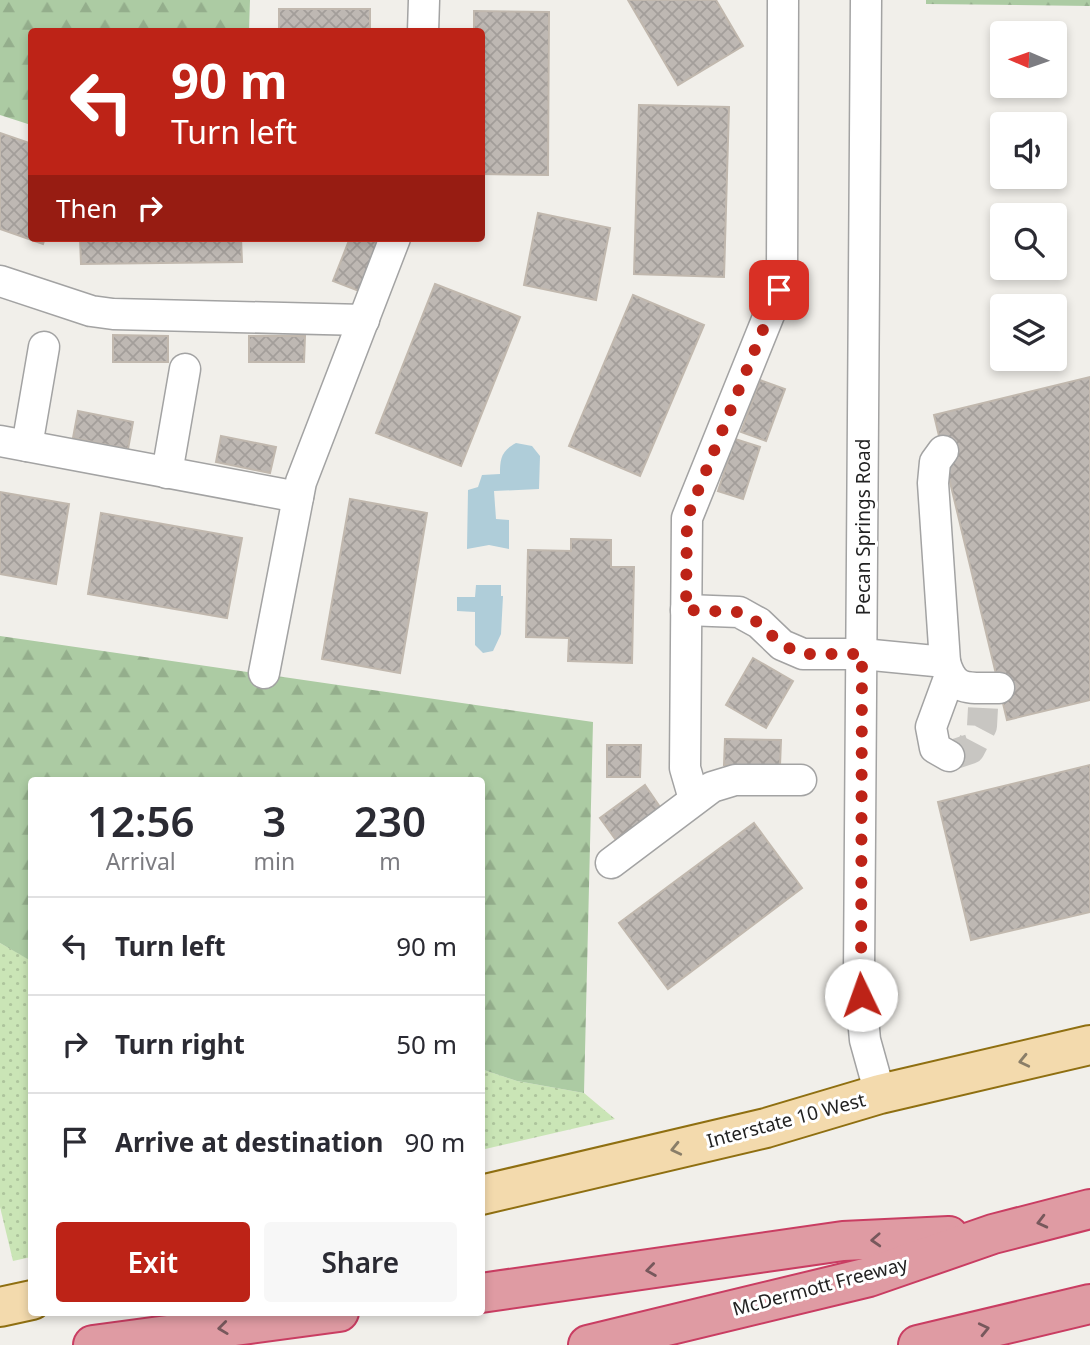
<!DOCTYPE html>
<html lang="en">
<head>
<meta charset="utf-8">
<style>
	body { margin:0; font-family:"Noto Sans",sans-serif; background:#f7f7f7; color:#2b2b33; height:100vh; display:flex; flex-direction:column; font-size:26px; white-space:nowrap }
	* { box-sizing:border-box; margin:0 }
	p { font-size:23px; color:#7c7c81 }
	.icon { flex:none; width:38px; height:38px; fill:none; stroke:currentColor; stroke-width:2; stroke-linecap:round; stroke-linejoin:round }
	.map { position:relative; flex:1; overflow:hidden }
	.side { position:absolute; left:28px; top:777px; width:457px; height:539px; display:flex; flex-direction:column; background:#fff; border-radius:7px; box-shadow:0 4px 10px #0003 }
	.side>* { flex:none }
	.guide { position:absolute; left:28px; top:28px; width:457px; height:214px; border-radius:7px; box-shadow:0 4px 10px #0003; background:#bd2317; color:#fff; overflow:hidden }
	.needle { width:46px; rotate:272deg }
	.tools { position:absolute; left:990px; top:21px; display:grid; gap:14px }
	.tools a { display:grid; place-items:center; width:77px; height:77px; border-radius:7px; background:#fff; box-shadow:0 4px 10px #0003; font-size:35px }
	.pin { position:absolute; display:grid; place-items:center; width:60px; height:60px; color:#fff; margin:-30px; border-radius:14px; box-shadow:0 4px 10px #0006 }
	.me { position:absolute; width:77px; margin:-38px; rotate:357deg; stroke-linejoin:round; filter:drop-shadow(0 0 5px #0008) }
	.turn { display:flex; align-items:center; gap:24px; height:147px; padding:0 28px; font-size:32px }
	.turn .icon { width:91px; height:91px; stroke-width:2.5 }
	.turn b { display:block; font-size:49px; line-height:60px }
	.then { display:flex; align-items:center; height:66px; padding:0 28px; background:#0003; gap:14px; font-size:26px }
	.eta { display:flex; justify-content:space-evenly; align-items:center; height:119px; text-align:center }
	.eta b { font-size:42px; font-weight:600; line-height:49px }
	.action { display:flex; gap:14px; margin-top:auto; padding:14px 28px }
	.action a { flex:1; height:80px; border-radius:7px; background:#bd2317; color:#fff; font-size:28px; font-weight:600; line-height:80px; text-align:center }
	.action a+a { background:#f7f7f7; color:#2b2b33 }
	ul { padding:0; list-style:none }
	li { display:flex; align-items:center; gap:21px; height:98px; padding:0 28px; border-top:2px solid #e1e1e2 }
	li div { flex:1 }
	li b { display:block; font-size:26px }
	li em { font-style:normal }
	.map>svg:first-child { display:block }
</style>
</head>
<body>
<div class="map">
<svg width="1090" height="1345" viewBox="0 0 1090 1345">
	<defs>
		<pattern id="grass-dots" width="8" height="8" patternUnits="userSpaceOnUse" patternTransform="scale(1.75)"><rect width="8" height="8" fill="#cae5b6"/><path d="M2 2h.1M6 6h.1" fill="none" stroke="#adc49c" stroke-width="1.8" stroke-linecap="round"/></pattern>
		<pattern id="forest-firs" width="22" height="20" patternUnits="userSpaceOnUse" patternTransform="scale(1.75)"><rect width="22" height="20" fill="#accba3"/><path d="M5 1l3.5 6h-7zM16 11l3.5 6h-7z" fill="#94ae8c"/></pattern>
		<pattern id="building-cross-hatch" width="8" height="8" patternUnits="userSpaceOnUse" patternTransform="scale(1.75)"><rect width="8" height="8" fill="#beb8b3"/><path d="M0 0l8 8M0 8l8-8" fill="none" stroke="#a39e9a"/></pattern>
	</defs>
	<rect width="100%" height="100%" fill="#f1efea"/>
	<g fill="url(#grass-dots)">
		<path d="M0 943 32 961 31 1257 13 1261 0 1207Z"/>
		<path d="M481 1069 517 1081 584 1093 615 1119 481 1150Z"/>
	</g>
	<g fill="url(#forest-firs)">
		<path d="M0 0H250L249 31 32 32 31 125 0 115Z"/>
		<path d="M926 0H1090V6L926 4Z"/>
		<path d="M0 636 593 722 584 1093 517 1081 481 1069V780H32L31 961 0 943Z"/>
	</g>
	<g fill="#afcdd9">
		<path d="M516 443 532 446 540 456 539 489 494 491 496 519 509 520V549L489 545 467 549 468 490 478 487 482 475 500 474C500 459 501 451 516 443Z"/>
		<path d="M476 585H501V596H503L501 634 493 651 483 653 475 645V612L457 611V597H475Z"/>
	</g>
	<g fill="url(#building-cross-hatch)" stroke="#c1b8ae" stroke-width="2">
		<path d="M628 0H716L743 46 678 85Z"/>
		<rect x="279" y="9" width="91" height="23"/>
		<path d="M474 11 549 12 548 175 481 174V32H474Z"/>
		<path d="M639 105 729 107 724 277 634 274Z"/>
		<path d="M0 133 32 144V238H45L43 244 0 229Z"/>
		<path d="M538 213 610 228 596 300 524 285Z"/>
		<path d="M80 238H241L242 262 81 264Z"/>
		<path d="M350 238H379L359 291 333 281Z"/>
		<path d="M435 284 520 317 461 466 376 433Z"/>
		<path d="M633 295 704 325 640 476 569 446Z"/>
		<path d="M113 335 168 336V362H113Z"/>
		<path d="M249 336H305L304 362H249Z"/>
		<path d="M1090 377V700L1007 720 934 415Z"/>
		<path d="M760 380 785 389 766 441 741 432Z"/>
		<path d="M78 411 133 422 128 449 73 438Z"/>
		<path d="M221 436 276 447 270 473 216 462Z"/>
		<path d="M735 439 760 447 743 499 718 491Z"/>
		<path d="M0 492 69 504 56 584 0 574Z"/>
		<path d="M350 499 427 513 400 673 322 659Z"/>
		<path d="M101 513 242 538 227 618 88 594Z"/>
		<path d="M571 539 611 540V567H634L632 663 568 661 569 638 526 637 528 550 571 551Z"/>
		<path d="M753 658 793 681 766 728 726 705Z"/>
		<path d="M725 739 781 740 780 766 724 765Z"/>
		<path d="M607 745H641L640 777H607Z"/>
		<path d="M1090 765V912L971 940 938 802Z"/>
		<path d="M645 785 660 807 616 840 600 818Z"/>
		<path d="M754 823 802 888 668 989 619 923Z"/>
	</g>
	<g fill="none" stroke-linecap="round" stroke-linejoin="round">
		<path stroke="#c8c6c2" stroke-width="30" stroke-dasharray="30 15" stroke-linecap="butt" d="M949 756 970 749 982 726 983 708"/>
		<defs>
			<g id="minor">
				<path d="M866 0 859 973 865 1040 880 1094"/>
				<path d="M423 32 424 0"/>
				<path d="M0 281 91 311 113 314 364 320"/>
				<path d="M0 441 298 497"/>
				<path d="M27 446 44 347"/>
				<path d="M167 473 185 369"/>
				<path d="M686 610 739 612 759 623 782 645 803 654H862L945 662 933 483 935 462 943 451"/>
				<path d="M945 662C954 694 971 687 999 688"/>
				<path d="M264 673 301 482 395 238"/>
				<path d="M949 756 935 748 931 727 949 678"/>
				<path d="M694 799 685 768 687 518 779 290 782 273 783 0"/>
				<path d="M611 863 712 787 735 780H801"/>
			</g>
			<g id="major">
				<path d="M481 1195 766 1128 880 1094 1090 1045"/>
				<path d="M0 1307 32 1300"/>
			</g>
			<g id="highway">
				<path d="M481 1293 843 1241 949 1236"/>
				<path d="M93 1345 339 1312"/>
				<path d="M588 1345 869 1277 993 1234 1090 1209"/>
				<path d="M918 1345 1090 1304"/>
			</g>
		</defs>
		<use href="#minor" stroke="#a3a3a3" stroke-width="33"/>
		<use href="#major" stroke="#8f6f11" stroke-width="42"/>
		<use href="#highway" stroke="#c93d62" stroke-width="42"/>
		<use href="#minor" stroke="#fff" stroke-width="30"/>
		<use href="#major" stroke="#f3daad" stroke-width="38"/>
		<use href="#highway" stroke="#df9ba3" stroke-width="38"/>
	</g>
	<defs><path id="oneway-chevron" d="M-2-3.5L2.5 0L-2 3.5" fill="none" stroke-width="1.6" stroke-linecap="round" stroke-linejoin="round" transform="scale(1.75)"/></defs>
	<g stroke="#8a7e68">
		<use href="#oneway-chevron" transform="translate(1024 1061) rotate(167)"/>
		<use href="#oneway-chevron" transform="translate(676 1149) rotate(167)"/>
	</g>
	<g stroke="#77585c">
		<use href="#oneway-chevron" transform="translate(1042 1222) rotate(166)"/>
		<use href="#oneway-chevron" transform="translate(876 1240) rotate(177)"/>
		<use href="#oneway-chevron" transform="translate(651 1270) rotate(172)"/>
		<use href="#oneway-chevron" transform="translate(223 1328) rotate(173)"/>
		<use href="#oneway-chevron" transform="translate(984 1329) rotate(-13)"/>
	</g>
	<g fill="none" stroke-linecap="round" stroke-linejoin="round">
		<path stroke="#bd2317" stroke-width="12" stroke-dasharray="0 21.6" d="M779 290 687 518 686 610 738 612 759 623 782 645 803 654H862L861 995"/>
	</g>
	<g text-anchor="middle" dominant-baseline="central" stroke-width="6" stroke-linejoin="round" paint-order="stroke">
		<g font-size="19" fill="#222" stroke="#fff">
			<text transform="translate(863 527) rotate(-90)">Pecan Springs Road</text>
			<text transform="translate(786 1120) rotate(-15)">Interstate 10 West</text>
			<text transform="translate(820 1286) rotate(-15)">McDermott Freeway</text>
		</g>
	</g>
</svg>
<div class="tools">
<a><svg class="needle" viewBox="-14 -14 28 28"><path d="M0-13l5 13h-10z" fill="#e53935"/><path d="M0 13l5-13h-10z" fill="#7c7c81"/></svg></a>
<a><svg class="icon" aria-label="sound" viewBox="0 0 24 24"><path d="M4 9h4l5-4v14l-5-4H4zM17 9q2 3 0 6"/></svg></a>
<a><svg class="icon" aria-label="search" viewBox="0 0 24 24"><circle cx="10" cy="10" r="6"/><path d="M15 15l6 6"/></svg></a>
<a><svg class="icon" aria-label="layers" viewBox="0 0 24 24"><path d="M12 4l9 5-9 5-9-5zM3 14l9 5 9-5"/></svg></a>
</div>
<div class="pin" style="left:779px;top:290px;background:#d93025"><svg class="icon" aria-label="arrive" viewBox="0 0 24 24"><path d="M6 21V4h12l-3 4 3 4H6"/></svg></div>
<svg class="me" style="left:861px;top:995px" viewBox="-20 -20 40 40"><circle r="19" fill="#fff"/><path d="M0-13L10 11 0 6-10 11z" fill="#bd2317"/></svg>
<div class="guide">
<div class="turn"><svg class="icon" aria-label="left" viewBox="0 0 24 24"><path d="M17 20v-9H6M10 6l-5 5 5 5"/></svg><div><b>90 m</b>Turn left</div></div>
<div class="then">Then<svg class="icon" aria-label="right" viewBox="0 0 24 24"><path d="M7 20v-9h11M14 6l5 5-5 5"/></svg></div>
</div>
<section class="side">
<div class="eta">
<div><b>12:56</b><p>Arrival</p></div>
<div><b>3</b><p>min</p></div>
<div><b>230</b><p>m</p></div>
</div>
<ul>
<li><svg class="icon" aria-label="left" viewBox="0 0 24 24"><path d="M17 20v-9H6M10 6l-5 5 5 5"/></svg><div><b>Turn left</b></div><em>90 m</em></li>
<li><svg class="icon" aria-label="right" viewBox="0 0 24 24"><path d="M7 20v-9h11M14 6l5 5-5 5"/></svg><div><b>Turn right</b></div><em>50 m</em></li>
<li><svg class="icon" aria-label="arrive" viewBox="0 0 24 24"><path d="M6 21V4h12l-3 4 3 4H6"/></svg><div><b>Arrive at destination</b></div><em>90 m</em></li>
</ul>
<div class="action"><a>Exit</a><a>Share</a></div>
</section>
</div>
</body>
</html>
